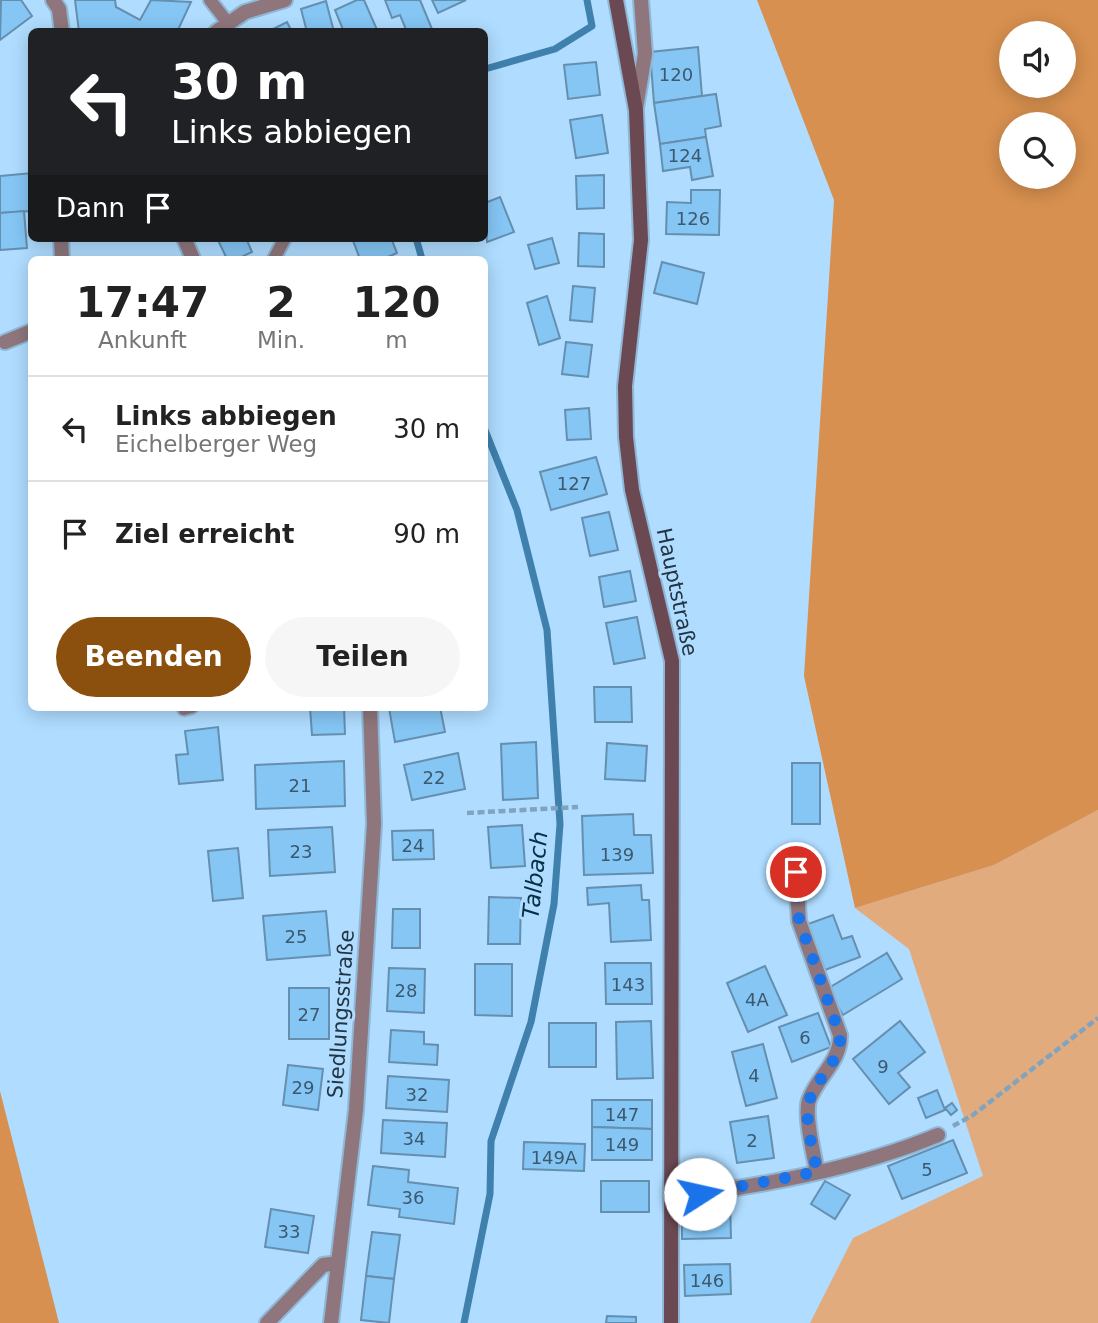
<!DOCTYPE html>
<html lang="de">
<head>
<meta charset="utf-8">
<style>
	body { margin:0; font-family:"DejaVu Sans",sans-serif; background:#f6f6f6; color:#222; height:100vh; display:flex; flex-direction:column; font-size:26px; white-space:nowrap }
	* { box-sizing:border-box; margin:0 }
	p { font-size:23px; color:#767676 }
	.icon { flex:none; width:38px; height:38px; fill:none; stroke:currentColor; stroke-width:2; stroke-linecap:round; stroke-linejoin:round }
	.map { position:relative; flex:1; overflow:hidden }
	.drawer { position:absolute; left:28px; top:256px; width:460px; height:455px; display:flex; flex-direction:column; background:#fff; border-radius:10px; box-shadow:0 4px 18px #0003 }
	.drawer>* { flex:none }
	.top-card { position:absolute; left:28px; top:28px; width:460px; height:214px; border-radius:10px; box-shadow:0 4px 18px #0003; background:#202124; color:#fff; overflow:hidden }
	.tools { position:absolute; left:999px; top:21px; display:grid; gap:14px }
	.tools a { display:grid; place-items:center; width:77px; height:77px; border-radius:50%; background:#fff; box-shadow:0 4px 18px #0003; font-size:35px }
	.pin { position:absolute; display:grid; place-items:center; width:60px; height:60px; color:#fff; margin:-30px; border:4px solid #fff; border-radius:50%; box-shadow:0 2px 7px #0007 }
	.me { position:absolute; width:77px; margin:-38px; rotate:80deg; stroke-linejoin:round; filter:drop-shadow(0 0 5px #0008) }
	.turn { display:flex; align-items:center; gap:24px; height:147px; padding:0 28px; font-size:32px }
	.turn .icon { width:91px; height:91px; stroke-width:2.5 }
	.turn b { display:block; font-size:49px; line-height:60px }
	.then { display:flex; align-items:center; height:66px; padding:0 28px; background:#0003; gap:14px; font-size:26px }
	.eta { display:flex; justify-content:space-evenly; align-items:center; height:119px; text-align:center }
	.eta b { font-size:42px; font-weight:800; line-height:49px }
	.cta { display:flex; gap:14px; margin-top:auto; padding:14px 28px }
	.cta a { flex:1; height:80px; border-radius:42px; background:#8c500e; color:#fff; font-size:28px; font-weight:800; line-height:80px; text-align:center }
	.cta a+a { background:#f6f6f6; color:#222 }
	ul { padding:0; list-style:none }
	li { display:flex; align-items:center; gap:21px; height:105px; padding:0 28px; border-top:2px solid #e0e0e0 }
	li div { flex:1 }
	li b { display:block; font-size:26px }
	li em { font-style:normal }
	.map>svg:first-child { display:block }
</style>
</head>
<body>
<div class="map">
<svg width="1098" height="1323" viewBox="0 0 1098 1323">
	<rect width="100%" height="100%" fill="#afdcff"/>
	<path fill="#e1ab7d" d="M1098 810V1323H810L853 1238 983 1176 909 949 855 908 994 865Z"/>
	<g fill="#d7904f" fill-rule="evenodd">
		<path d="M757 0H1098V810L994 865 855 908 804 676 834 200ZM1012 33H1064V86H1012ZM1012 124H1064V177H1012Z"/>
		<path d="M0 1091 59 1323H0Z"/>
	</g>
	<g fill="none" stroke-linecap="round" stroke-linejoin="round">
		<g stroke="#3f80ad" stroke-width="7">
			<path d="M485 69 555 49 592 26 587 0"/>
			<path d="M416 238 422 259"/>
			<path d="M464 1323 490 1194 491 1141 531 1022 554 904 560 824 547 630 517 510 485 430"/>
		</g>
	</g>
	<g fill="#85c6f5" stroke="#658faf" stroke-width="2">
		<path d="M1 0H21L32 16 0 40Z"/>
		<path d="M75 0H115L116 7 140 20 151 0 191 2 177 32H79Z"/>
		<path d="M357 0H364L378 32H344L335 10Z"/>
		<path d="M385 0H420L432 29 407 32 400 15 392 18Z"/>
		<path d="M432 0H466L438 13Z"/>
		<path d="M326 1 334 32H307L301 9Z"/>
		<path d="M287 22 292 32H267Z"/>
		<path d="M698 47 702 96 654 103 650 52Z"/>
		<path d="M596 62 600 95 568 99 564 65Z"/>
		<path d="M716 94 721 126 705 129 706 137 660 144 654 103Z"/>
		<path d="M602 115 608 153 576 158 570 120Z"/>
		<path d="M706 137 713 176 692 180 690 167 663 171 660 144Z"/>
		<path d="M32 173V211L0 213V176Z"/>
		<path d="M604 175V208L577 209 576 176Z"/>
		<path d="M691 190H720L719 235 666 234 667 202 691 203Z"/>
		<path d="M500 197 514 232 487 242 485 203Z"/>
		<path d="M24 211 27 248 0 250V213Z"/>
		<path d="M579 233 604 234V267L578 266Z"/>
		<path d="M217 238H246L252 252 237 259H227Z"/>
		<path d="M352 238H391L397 253 383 259H360Z"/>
		<path d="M552 238 559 263 535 269 528 245Z"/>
		<path d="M662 262 704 273 697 304 654 293Z"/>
		<path d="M573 286 595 288 592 322 570 320Z"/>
		<path d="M547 296 560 338 539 345 527 303Z"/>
		<path d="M566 342 592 345 588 377 562 374Z"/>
		<path d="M589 408 591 439 567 440 565 410Z"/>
		<path d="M596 457 607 494 551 510 540 472Z"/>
		<path d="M609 512 618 550 590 556 582 518Z"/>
		<path d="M630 571 636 601 604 607 599 577Z"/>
		<path d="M637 617 645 658 614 664 606 623Z"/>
		<path d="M594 687H631L632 722H595Z"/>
		<path d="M310 707H344L345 734 312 735Z"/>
		<path d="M440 707 445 732 395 742 389 708Z"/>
		<path d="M218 727 223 780 179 784 176 755 188 754 185 731Z"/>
		<path d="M536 742 538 798 503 800 501 744Z"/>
		<path d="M607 743 647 746 645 781 605 779Z"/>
		<path d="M458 753 465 789 412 800 404 765Z"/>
		<path d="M344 761 345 806 256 809 255 765Z"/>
		<rect x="792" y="763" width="28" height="61"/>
		<path d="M633 814 634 835H651L653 873 584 875 582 816Z"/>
		<path d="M522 825 525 866 491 868 488 827Z"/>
		<path d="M332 827 335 872 270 876 268 830Z"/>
		<path d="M433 830 434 859 393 860 392 831Z"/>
		<path d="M238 848 243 898 213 901 208 851Z"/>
		<path d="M641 885 642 900H649L651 940 611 942 609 903 588 905 587 888Z"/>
		<path d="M489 897 521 898 520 944H488Z"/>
		<path d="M393 909H420V948H392Z"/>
		<path d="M326 911 330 955 267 960 263 916Z"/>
		<path d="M833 915 842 939 852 936 860 957 825 970 808 924Z"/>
		<path d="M887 953 902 979 843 1015 827 989Z"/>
		<path d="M605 963H651L652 1004H606Z"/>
		<path d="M475 964H512V1016L475 1015Z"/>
		<path d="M765 966 787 1015 748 1032 727 983Z"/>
		<path d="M389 968 425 969 424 1013 387 1011Z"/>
		<rect x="289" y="988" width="40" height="51"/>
		<path d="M818 1013 831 1047 792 1062 779 1027Z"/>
		<path d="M651 1021 653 1078 617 1079 616 1022Z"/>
		<path d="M900 1021 925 1052 898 1073 910 1087 889 1104 853 1059Z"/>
		<rect x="549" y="1023" width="47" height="44"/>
		<path d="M391 1030 424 1032V1044L438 1045 437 1065 389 1062Z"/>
		<path d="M763 1044 777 1098 746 1106 732 1052Z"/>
		<path d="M288 1065 323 1069 318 1110 283 1105Z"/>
		<path d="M388 1076 449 1080 447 1112 386 1108Z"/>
		<path d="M937 1090 945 1110 926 1118 918 1098Z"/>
		<path d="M592 1100H652V1129L592 1127Z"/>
		<path d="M952 1103 957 1110 951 1115 945 1108Z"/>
		<path d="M768 1116 774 1158 737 1163 730 1122Z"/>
		<path d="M383 1120 447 1123 445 1157 381 1153Z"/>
		<path d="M592 1127 652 1129V1160H592Z"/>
		<path d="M953 1140 967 1173 902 1199 888 1166Z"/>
		<path d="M524 1142 585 1144 584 1171 523 1169Z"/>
		<path d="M373 1166 409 1170 408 1182 458 1188 454 1224 399 1217 400 1209 368 1205Z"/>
		<rect x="601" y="1181" width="48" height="31"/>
		<path d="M825 1181 850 1195 835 1219 811 1204Z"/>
		<path d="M730 1201 731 1238 682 1239V1202Z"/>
		<path d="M271 1209 314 1216 308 1253 265 1247Z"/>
		<path d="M372 1232 400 1235 394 1279 366 1276Z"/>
		<path d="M730 1264 731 1294 685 1296 684 1265Z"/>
		<path d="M366 1276 394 1279 389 1323 361 1320Z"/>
		<path d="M607 1316 636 1317V1323H606Z"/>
	</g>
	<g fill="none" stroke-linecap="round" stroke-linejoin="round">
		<defs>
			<g id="lane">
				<path d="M210 0 228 23"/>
				<path d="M274 259 285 238"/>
				<path d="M184 709 192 707"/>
			</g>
			<g id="street">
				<path d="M53 0 59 9 62 32"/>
				<path d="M216 32 245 12 285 0"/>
				<path d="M636 108 645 54 641 0"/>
				<path d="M61 238 62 259"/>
				<path d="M184 238 193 259"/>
				<path d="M5 342 32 331"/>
				<path d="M796 872 799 921 840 1035C841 1061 818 1076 809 1100 804 1116 814 1155 817 1172"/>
				<path d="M673 1198C763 1185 854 1170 938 1135"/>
				<path d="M267 1323 323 1265 338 1263"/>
				<path d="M331 1323 356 1110 374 824 370 707"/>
			</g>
			<path id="secondary" d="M616 0 636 110 641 240 625 386 626 437 632 490 672 661 671 1323"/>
		</defs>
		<use href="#lane" stroke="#90b7d6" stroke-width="16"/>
		<use href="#street" stroke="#90b7d6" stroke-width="18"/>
		<use href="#secondary" stroke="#90b7d6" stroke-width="18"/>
		<g stroke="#80a3bf" stroke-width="4.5" stroke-dasharray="7 3.5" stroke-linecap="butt">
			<path d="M467 813 578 807"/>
			<path d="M953 1126 973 1115 1098 1018"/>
		</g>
		<use href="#lane" stroke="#8e767c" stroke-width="12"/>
		<use href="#street" stroke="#8e767c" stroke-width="14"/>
		<use href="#secondary" stroke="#6a4952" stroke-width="14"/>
	</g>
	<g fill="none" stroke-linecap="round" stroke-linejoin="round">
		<path stroke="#1a73e8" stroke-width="12" stroke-dasharray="0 21.6" d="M700 1194 817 1172C814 1152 804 1123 809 1102 815 1078 842 1062 840 1035L799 920 796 872"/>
	</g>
	<g text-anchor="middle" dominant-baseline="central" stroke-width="6" stroke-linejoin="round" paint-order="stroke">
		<g font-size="18" fill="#3c5970">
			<text x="676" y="74">120</text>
			<text x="685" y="155">124</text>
			<text x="693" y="218">126</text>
			<text x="574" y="483">127</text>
			<text x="434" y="777">22</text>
			<text x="300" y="785">21</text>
			<text x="413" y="845">24</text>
			<text x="301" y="851">23</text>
			<text x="617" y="854">139</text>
			<text x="296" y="936">25</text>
			<text x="628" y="984">143</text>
			<text x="406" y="990">28</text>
			<text x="757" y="999">4A</text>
			<text x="309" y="1014">27</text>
			<text x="805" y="1037">6</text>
			<text x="883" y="1066">9</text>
			<text x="754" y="1075">4</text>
			<text x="303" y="1087">29</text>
			<text x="417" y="1094">32</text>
			<text x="622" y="1114">147</text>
			<text x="414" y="1138">34</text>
			<text x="752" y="1140">2</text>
			<text x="622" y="1144">149</text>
			<text x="554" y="1157">149A</text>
			<text x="927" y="1169">5</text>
			<text x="413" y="1197">36</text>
			<text x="289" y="1231">33</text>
			<text x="707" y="1280">146</text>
		</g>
		<g font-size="21" fill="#233543" stroke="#afdcff">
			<text transform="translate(677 592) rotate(78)">Hauptstraße</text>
			<text transform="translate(341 1014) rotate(-86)">Siedlungsstraße</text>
		</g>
		<g font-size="23" font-style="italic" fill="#082e45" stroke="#afdcff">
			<text transform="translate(535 875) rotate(-84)">Talbach</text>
		</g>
	</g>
</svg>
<div class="tools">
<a><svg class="icon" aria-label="sound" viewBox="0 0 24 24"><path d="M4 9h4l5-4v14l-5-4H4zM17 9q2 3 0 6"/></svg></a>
<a><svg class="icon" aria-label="search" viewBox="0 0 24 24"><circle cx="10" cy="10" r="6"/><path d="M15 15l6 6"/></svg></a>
</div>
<div class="pin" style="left:796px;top:872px;background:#d93025"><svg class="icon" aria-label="arrive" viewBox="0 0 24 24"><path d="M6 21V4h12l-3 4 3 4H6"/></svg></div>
<svg class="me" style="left:700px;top:1194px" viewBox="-20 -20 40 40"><circle r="19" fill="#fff"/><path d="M0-13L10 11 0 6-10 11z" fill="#1a73e8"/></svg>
<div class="top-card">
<div class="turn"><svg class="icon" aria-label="left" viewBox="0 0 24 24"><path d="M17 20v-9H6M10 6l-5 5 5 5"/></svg><div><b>30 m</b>Links abbiegen</div></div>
<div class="then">Dann<svg class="icon" aria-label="arrive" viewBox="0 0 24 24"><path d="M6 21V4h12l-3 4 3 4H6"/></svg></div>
</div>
<section class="drawer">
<div class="eta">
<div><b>17:47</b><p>Ankunft</p></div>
<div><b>2</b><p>Min.</p></div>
<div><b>120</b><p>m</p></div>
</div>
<ul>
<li><svg class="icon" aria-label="left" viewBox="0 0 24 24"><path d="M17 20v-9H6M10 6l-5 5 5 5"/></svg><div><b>Links abbiegen</b><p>Eichelberger Weg</p></div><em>30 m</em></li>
<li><svg class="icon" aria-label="arrive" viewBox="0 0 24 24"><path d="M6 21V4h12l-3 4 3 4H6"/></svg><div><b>Ziel erreicht</b></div><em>90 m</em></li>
</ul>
<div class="cta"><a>Beenden</a><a>Teilen</a></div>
</section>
</div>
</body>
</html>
